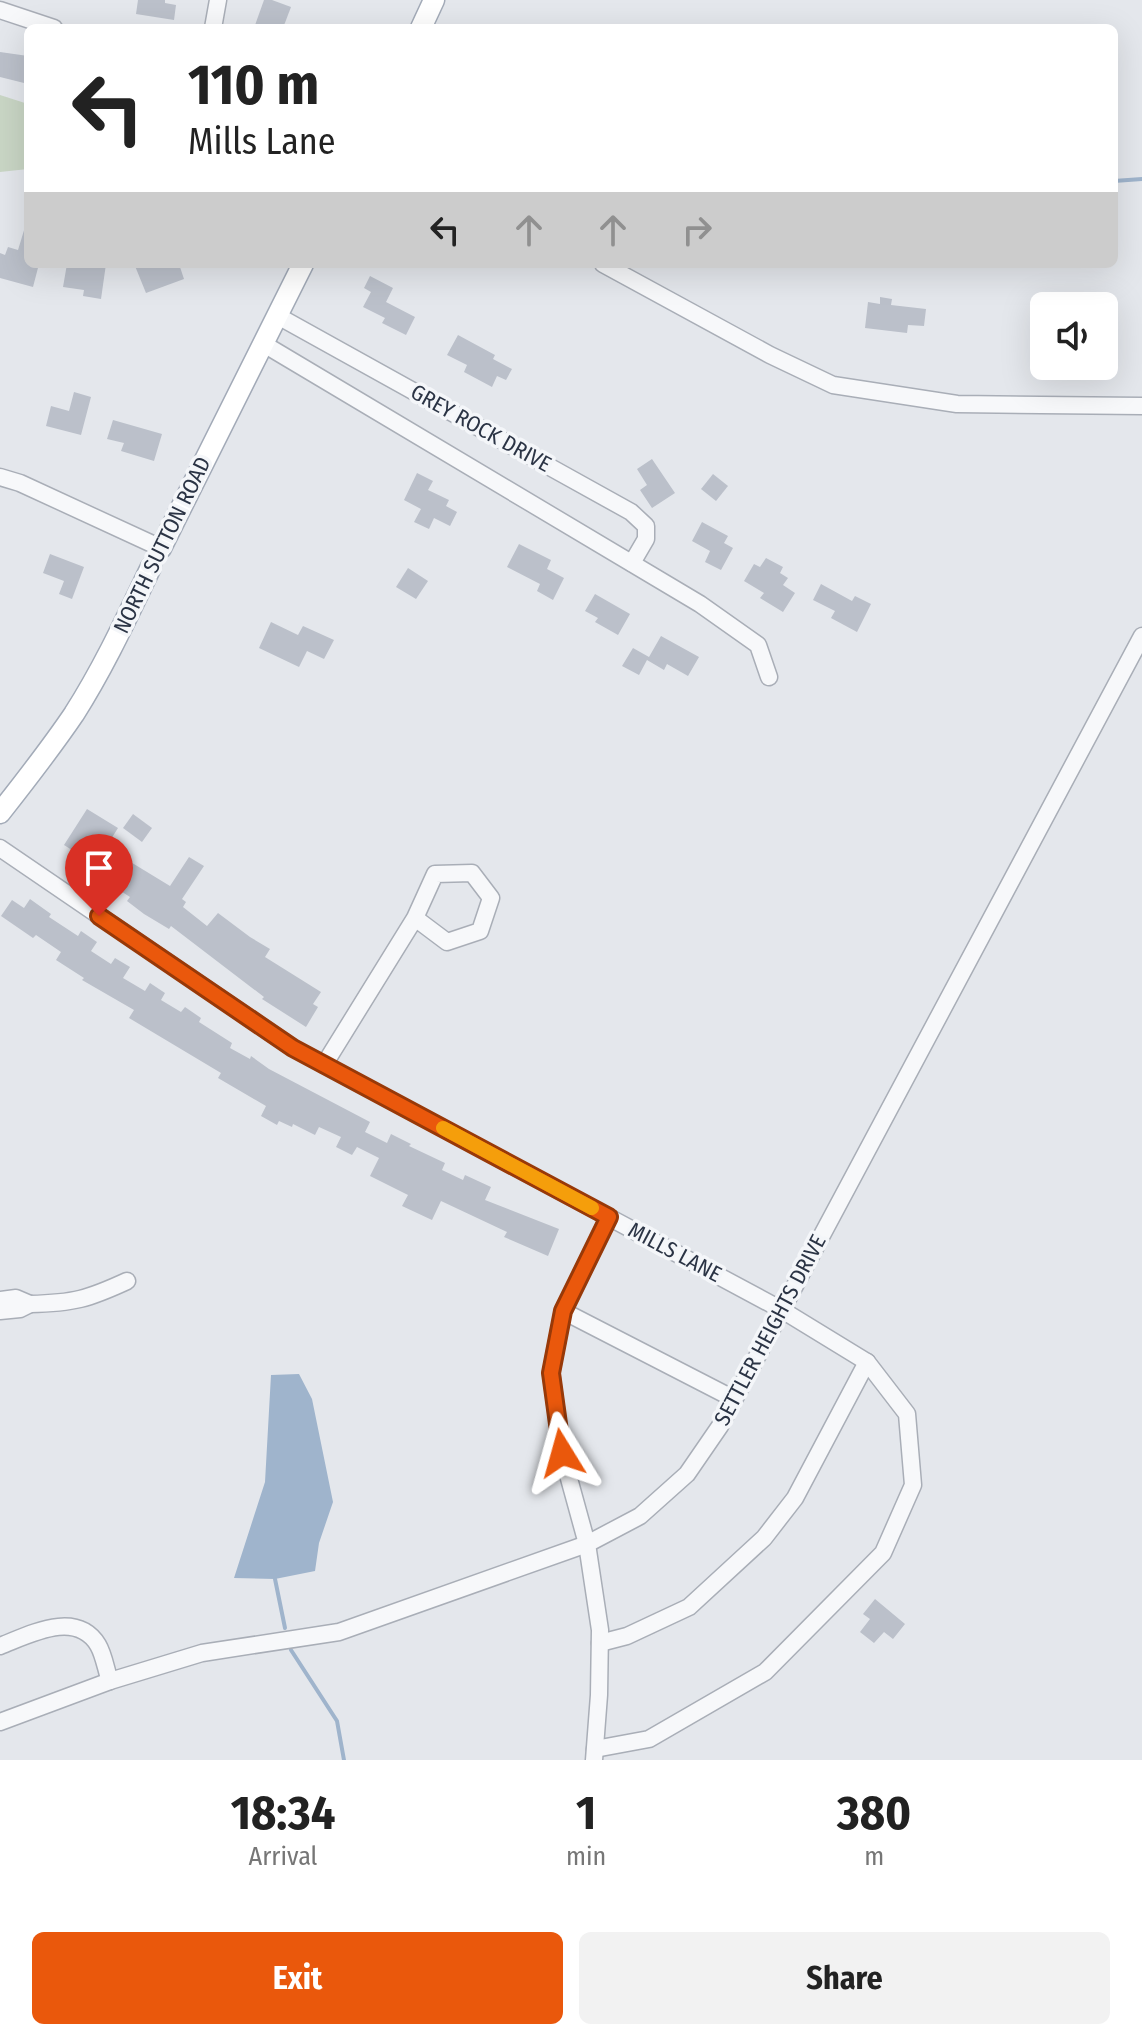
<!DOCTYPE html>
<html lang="en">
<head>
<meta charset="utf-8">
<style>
	body { margin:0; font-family:"Fira Sans Condensed",sans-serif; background:#f2f2f2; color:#222; height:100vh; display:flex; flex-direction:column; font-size:30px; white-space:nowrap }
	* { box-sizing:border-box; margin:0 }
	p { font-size:26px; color:#767676 }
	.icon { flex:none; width:44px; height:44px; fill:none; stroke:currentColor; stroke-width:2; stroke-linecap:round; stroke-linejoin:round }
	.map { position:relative; height:1760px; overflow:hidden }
	.side { display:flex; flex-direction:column; background:#fff; flex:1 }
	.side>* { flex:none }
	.top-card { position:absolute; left:24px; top:24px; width:1094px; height:244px; border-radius:12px; box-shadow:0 8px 32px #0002; background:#fff; color:#222; overflow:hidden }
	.fabs { position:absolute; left:1030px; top:292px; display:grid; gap:16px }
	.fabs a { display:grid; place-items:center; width:88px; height:88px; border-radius:12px; background:#fff; box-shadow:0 8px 32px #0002; font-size:40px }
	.pin { position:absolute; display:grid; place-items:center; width:68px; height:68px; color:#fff; margin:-82px -34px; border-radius:50% 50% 50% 0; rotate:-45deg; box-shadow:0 0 8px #0007 }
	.pin .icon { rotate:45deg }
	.me { position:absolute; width:88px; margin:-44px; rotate:352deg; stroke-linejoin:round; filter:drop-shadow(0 0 6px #0008) }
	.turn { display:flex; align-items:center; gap:28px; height:168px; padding:0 32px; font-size:36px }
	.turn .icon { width:104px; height:104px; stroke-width:2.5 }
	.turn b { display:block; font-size:56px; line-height:68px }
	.lanes { display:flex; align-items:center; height:76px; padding:0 32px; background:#0003; justify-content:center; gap:40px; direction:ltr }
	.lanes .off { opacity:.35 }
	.eta { display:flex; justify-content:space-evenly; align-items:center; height:136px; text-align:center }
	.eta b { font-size:48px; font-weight:700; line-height:56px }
	.cta { display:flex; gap:16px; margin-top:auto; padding:16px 32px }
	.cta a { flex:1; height:92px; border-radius:12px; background:#ea580c; color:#fff; font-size:32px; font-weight:700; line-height:92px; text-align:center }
	.cta a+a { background:#f2f2f2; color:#222 }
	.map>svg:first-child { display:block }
</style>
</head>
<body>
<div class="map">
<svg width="1142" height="1760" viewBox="0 0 1142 1760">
	<rect width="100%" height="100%" fill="#e4e7ec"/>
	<path fill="#c9d6c5" d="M0 95 28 104V169L0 172Z"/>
	<path fill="#9fb4cc" d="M299 1374 312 1399 333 1502 319 1543 315 1571 275 1579 234 1578 265 1482 271 1375Z"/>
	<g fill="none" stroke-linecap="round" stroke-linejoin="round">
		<g stroke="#9fb4cc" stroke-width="4">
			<path d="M1114 181 1142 179"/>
			<path d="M275 1579 285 1628"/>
			<path d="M291 1650 337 1721 344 1760"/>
		</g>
	</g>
	<g fill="#bbc0ca">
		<path d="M138 0H165V3L176 5 174 20 136 14Z"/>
		<path d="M264 0H272L291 7 283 28H254Z"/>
		<path d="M0 52 28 56V84L0 77Z"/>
		<path d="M25 227 28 228V264H39L33 287 0 278V253L5 255 8 247 18 250Z"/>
		<path d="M67 264H106L101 299 83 296 84 290 63 287Z"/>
		<path d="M142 264H179L184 279 146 293 135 266Z"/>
		<path d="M370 276 393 288 386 302 415 317 406 335 382 323 385 318 363 307 371 292 364 288Z"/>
		<path d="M880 297 892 299 891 305 926 309 924 326 908 325 907 333 865 328 868 302 880 304Z"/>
		<path d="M458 335 495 355 493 359 512 369 506 380 497 376 492 387 464 372 467 365 447 355Z"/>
		<path d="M74 392 91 397 81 435 46 426 51 406 69 411Z"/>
		<path d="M113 420 162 434 154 461 121 451 124 443 107 439Z"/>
		<path d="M652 459 675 493 652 508 640 490 647 485 637 469Z"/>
		<path d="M417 473 433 481 428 490 449 500 446 506 457 512 450 526 434 518 429 529 414 522 421 509 404 500Z"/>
		<path d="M713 474 728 486 716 501 701 489Z"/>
		<path d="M702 522 728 536 724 543 733 548 721 570 705 562 710 551 692 541Z"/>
		<path d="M519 544 551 560 547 569 564 578 553 600 537 591 540 584 507 567Z"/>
		<path d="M50 554 84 567 72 599 59 594 64 581 43 573Z"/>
		<path d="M766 558 783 567 780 573 788 578 783 585 795 593 783 612 760 598 764 593 744 581 754 564 760 567Z"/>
		<path d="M408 568 428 581 416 599 396 587Z"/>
		<path d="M821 584 852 601 855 596 871 604 857 632 831 618 835 611 813 600Z"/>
		<path d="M595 594 630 614 618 635 595 622 598 618 585 611Z"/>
		<path d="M271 622 298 635 303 626 334 640 324 659 307 651 299 667 259 648Z"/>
		<path d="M661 636 699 657 688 676 667 664 664 670 647 660 639 675 622 666 633 648 649 657Z"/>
		<path d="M87 809 118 828 106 847 170 886 189 857 204 866 182 899 186 902 183 907 207 926 218 913 250 937 270 949 265 957 321 992 313 1004 318 1007 306 1027 262 999 264 997 171 926 169 929 144 914 127 901 130 897 71 859 75 852 64 845Z"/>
		<path d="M133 814 152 828 142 842 123 828Z"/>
		<path d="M30 899 51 914 49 917 78 936 81 931 97 942 91 951 111 964 115 958 130 967 123 978 145 991 150 983 165 993 161 1000 181 1012 185 1007 201 1018 199 1022 232 1043 230 1048 250 1059 251 1056 269 1069 370 1122 365 1132 387 1143 391 1134 411 1144 409 1146 445 1163 442 1170 463 1180 465 1175 491 1187 485 1200 559 1229 548 1256 504 1237 507 1232 441 1201 432 1220 402 1206 408 1195 370 1176 379 1158 357 1147 352 1155 336 1147 341 1137 319 1127 315 1135 293 1124 292 1127 279 1121 277 1125 261 1116 266 1106 218 1078 221 1073 129 1018 134 1010 82 980 84 978 56 960 61 952 36 935 33 938 1 916 12 900 24 908Z"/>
		<path d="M875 1599 905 1624 893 1639 884 1632 874 1643 860 1632 870 1619 863 1614Z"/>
	</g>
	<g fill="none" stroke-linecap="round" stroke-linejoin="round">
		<defs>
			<g id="minor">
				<path d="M0 10 54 28"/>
				<path d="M213 28 218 0"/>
				<path d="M603 264 770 355 833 385 957 404 1142 406"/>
				<path d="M276 315 631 512 646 526V539L632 563"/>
				<path d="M262 343 700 604 758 645 769 677"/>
				<path d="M0 477 20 483 161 548 156 557"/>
				<path d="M0 848 293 1048 782 1310 867 1362 907 1414 913 1485 883 1553 765 1672 649 1739 595 1749"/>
				<path d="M324 1065 415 918 447 942 480 931 491 898 472 873 435 874 415 918"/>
				<path d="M0 1300 16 1298 30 1304 20 1309 0 1311"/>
				<path d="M30 1304C74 1303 88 1299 127 1281"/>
				<path d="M563 1311 734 1399"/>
				<path d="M600 1643 627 1636 689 1607 764 1538 795 1498 867 1362"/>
				<path d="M0 1646C29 1635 76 1609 98 1645 104 1655 106 1670 110 1681"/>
				<path d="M0 1722 110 1681 202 1653 339 1632 587 1544 640 1516 687 1474 720 1426 1142 636"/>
				<path d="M594 1760 599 1695 600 1630 587 1544 562 1453 551 1373 563 1311 609 1217"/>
			</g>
			<g id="major">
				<path d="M421 28 434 0"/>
				<path d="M161 548 303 264"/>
				<path d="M0 813C26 780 51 748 74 714 104 667 127 617 151 567"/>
			</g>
		</defs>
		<use href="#minor" stroke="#a9aeb7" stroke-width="19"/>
		<use href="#major" stroke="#a3abb8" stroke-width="23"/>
		<use href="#minor" stroke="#f7f8fa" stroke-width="16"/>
		<use href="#major" stroke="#fff" stroke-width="20"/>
	</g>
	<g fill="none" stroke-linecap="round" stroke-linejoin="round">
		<defs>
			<path id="route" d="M99 916 293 1048 609 1217 563 1311 551 1373 562 1453"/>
		</defs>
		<use href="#route" stroke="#983908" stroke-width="20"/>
		<use href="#route" stroke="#ea580c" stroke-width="14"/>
		<path stroke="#f59e0b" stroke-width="14" d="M443 1128 592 1208"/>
	</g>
	<g text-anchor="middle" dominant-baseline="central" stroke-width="7" stroke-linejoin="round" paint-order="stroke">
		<g font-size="22" fill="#2b3445" stroke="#f4f6f9">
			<text transform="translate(481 428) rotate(29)">GREY ROCK DRIVE</text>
			<text transform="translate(162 545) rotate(-64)">NORTH SUTTON ROAD</text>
			<text transform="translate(675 1252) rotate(28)">MILLS LANE</text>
			<text transform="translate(770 1330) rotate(-62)">SETTLER HEIGHTS DRIVE</text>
		</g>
	</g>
</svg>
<div class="fabs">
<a><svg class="icon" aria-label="sound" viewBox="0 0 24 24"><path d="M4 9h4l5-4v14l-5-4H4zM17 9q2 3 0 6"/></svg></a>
</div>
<div class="pin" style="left:99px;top:916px;background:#d93025"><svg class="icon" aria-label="arrive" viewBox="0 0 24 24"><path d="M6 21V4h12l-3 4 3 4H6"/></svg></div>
<svg class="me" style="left:562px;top:1453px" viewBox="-20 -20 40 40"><path d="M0-17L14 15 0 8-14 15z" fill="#ea580c" stroke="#fff" stroke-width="4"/></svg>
<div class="top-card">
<div class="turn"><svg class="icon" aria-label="left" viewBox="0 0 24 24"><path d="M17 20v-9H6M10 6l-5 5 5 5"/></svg><div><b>110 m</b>Mills Lane</div></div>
<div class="lanes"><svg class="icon" aria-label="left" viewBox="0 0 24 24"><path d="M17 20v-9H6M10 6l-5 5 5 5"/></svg><svg class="icon off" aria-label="ahead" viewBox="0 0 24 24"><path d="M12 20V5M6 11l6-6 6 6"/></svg><svg class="icon off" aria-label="ahead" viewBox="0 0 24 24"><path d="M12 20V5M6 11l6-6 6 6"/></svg><svg class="icon off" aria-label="right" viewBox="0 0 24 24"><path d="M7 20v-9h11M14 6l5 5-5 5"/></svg></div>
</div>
</div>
<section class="side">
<div class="eta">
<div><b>18:34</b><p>Arrival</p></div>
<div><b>1</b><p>min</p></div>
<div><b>380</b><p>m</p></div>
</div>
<div class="cta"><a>Exit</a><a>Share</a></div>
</section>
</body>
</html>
